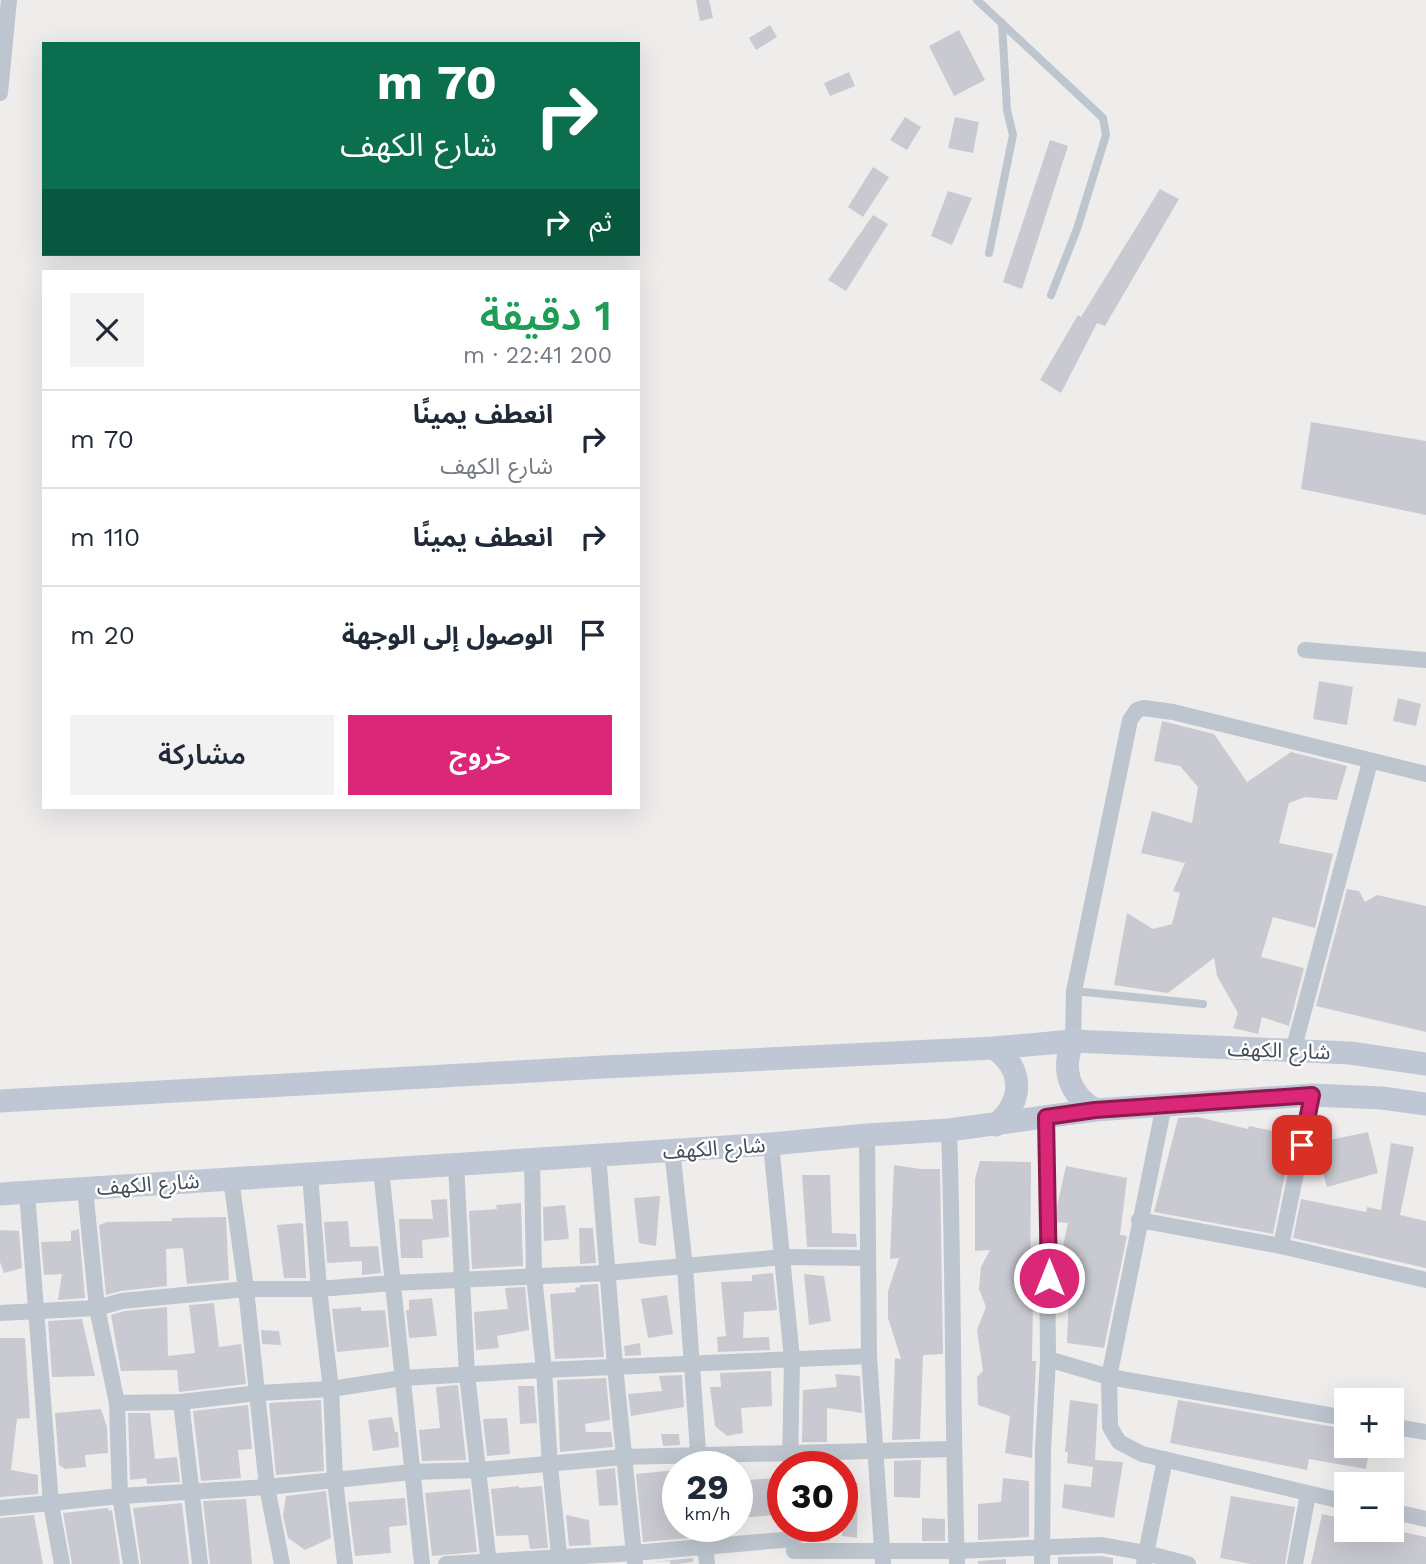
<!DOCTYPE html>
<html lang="ar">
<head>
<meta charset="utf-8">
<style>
	body { margin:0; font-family:"Work Sans","Noto Sans Arabic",sans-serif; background:#f2f2f3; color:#1f2937; direction:rtl; height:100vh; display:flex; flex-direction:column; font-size:26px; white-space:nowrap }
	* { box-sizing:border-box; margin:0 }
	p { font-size:23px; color:#747a83 }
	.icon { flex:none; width:38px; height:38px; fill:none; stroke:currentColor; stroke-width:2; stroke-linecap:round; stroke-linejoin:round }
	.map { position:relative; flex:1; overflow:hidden; direction:ltr }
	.details { position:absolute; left:42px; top:270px; width:598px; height:539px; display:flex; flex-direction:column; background:#fff; border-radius:0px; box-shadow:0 7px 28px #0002; direction:rtl }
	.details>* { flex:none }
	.banner { position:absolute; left:42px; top:42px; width:598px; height:214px; border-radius:0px; box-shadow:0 7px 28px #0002; direction:rtl; background:#0b6e4f; color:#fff; overflow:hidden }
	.tools { position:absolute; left:1334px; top:1388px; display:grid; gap:14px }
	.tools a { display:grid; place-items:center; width:70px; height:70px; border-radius:0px; background:#fff; box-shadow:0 7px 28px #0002; font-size:35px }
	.speed { position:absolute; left:662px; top:1451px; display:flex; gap:14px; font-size:35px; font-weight:700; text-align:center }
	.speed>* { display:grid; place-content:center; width:91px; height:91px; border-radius:50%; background:#fff; box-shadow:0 7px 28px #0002; line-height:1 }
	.speed small { font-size:18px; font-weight:400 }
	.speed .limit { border:10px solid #d22; background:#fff; color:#111 }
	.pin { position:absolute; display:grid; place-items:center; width:60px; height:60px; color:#fff; margin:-30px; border-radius:14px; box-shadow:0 4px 10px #0006 }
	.me { position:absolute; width:77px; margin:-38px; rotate:0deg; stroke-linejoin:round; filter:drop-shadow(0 0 5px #0008) }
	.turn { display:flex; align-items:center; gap:24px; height:147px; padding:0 28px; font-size:32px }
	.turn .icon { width:91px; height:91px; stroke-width:2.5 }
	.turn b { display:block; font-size:49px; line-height:60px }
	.then { display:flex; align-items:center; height:66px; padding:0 28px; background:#0003; gap:14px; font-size:26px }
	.round { display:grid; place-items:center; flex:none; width:74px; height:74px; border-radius:0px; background:#f2f2f3 }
	.summary { display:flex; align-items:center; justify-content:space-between; height:119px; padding:0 28px }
	h1 { font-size:42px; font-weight:600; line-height:52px; color:#1e9e55 }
	.cta { display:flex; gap:14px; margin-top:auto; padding:14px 28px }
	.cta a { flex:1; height:80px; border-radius:0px; background:#db2777; color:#fff; font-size:28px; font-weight:600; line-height:80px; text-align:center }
	.cta a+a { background:#f2f2f3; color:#1f2937 }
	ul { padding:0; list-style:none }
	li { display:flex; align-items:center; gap:21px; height:98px; padding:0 28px; border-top:2px solid #e0e1e3 }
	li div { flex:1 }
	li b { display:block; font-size:26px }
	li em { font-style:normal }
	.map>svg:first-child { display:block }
</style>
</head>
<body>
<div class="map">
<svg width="1426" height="1564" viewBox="0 0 1426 1564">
	<rect width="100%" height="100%" fill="#efecec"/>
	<g fill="#c9cad1">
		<path d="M696 0H709L713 18 700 21Z"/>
		<path d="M770 25 777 37 756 50 749 38Z"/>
		<path d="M959 30 985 80 954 96 929 46Z"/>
		<path d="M849 72 855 86 830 96 824 83Z"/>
		<path d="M905 117 921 127 907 150 890 140Z"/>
		<path d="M955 117 979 122 973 153 948 148Z"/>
		<path d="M1050 140 1068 146 1022 289 1003 282Z"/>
		<path d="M873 167 889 177 863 217 848 207Z"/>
		<path d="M1160 189 1179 199 1105 326 1097 323 1061 393 1040 380 1078 315 1081 317Z"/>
		<path d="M948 191 972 198 952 245 931 236Z"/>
		<path d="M873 215 888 224 846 291 828 280Z"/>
		<path d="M1311 422 1426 441V515L1301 489Z"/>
		<path d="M1319 681 1353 687 1347 725 1313 719Z"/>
		<path d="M1398 698 1421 704 1416 726 1393 721Z"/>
		<path d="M1162 721 1214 734 1247 782 1291 752 1347 766 1337 800 1305 797 1289 803 1279 843 1333 854 1315 928 1273 917 1261 957 1304 968 1289 1026 1262 1017 1258 1034 1233 1028 1238 1013 1217 976 1214 958 1168 993 1114 985 1127 913 1153 929 1172 924 1180 893 1173 891 1185 863 1141 853 1152 811 1192 823 1198 787 1180 766 1154 761Z"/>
		<path d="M1347 889 1359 891 1365 902 1377 895 1426 906V1032L1316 1006Z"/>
		<path d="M1198 1117 1248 1129 1249 1126 1293 1135 1273 1234 1154 1212 1178 1118Z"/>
		<path d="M1368 1132 1378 1173 1327 1187 1315 1143Z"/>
		<path d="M1391 1143 1414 1147 1400 1215 1426 1221V1268L1293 1238 1301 1199 1366 1212 1367 1207 1381 1210Z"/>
		<path d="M980 1161 1031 1162 1030 1298 1033 1299 1032 1361H1036L1032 1458 1005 1453 1010 1416 978 1405 977 1377 983 1371 977 1330 986 1307 979 1289 981 1267 990 1250 975 1251V1179Z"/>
		<path d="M894 1165 920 1169H940L943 1354 923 1355 920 1439 892 1440 895 1358 901 1359 888 1318V1291L899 1258 890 1259Z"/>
		<path d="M1066 1166 1127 1178 1120 1235 1127 1236 1104 1348 1067 1343 1069 1291 1058 1287V1269L1068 1223 1057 1222V1206Z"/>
		<path d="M802 1175H830L832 1233 856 1234 857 1247H807Z"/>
		<path d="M660 1196 656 1246 639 1243 634 1198Z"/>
		<path d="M447 1199 449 1237 422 1240 423 1258H401L399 1219H433L431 1200Z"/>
		<path d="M521 1203 523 1266 472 1269 469 1211 497 1209 496 1205Z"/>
		<path d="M565 1205 569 1239 544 1241 543 1207Z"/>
		<path d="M226 1217 229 1280 187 1284 183 1248 166 1249 167 1286 121 1291 106 1295 99 1225 107 1222 172 1221V1218Z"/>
		<path d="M348 1221 350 1247 378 1246 381 1273 362 1275V1261L327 1263 324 1222Z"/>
		<path d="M301 1223 303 1224 306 1278H284L277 1225Z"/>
		<path d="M579 1228H593L596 1263 580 1264Z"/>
		<path d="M79 1229 85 1298 58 1300 62 1274 44 1275 41 1242 71 1241V1231Z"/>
		<path d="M0 1230 19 1231 22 1268 4 1273 0 1262Z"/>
		<path d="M773 1273 777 1310 744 1312 743 1338 769 1337 770 1350 718 1352 717 1337 726 1336 721 1282 752 1281V1275Z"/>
		<path d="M804 1274 824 1276 831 1321 809 1325Z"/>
		<path d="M598 1284 604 1357 555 1359 550 1294 576 1292 575 1288 580 1287V1285Z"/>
		<path d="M525 1287 529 1330 497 1336 499 1348 476 1350 474 1312 508 1309 505 1288Z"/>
		<path d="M667 1295 673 1334 648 1338 641 1299Z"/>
		<path d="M432 1298 437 1336 409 1338 406 1310H409V1300Z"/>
		<path d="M214 1303 219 1347 241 1344 246 1384 179 1392 177 1370 121 1371 111 1315 124 1311 167 1307 168 1356 195 1353 189 1305Z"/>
		<path d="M361 1307V1311L385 1310 389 1347 337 1352 332 1309Z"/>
		<path d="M82 1319 95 1376 52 1377 48 1321Z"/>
		<path d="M261 1330 279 1331 281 1345 262 1344Z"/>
		<path d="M0 1338H25L30 1418 17 1419 11 1470 38 1475V1494L0 1497Z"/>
		<path d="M640 1343 641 1355 625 1356 624 1346Z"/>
		<path d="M771 1371 772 1406 741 1408 743 1433 727 1436 715 1426 710 1387H721L720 1373Z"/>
		<path d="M835 1374 860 1376 862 1413 827 1408V1442H802L803 1390 837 1387Z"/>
		<path d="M682 1375 684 1407 631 1416 628 1394 662 1391 659 1376Z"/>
		<path d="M606 1378 610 1420 585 1424 586 1432H611L613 1447 560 1452 557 1380Z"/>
		<path d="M458 1385 466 1460 422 1461 419 1430 440 1428 436 1387Z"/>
		<path d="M518 1386H534L537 1423 520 1424Z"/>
		<path d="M321 1400 324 1471 276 1475 269 1403Z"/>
		<path d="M1070 1400 1098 1404 1095 1460 1123 1462 1114 1518 1062 1508 1064 1484 1091 1487 1093 1467 1067 1463 1068 1452H1065Z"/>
		<path d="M1178 1400 1346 1429V1446H1370L1366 1469 1309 1459 1307 1470 1170 1443Z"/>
		<path d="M248 1405 252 1449 238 1450 241 1478 201 1481 193 1411Z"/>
		<path d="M101 1409 107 1427 108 1453 85 1455 86 1467 65 1469 59 1465 55 1413Z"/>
		<path d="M128 1413H150L155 1459 177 1457 180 1482 147 1484 146 1478 130 1480Z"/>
		<path d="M392 1417 395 1432H398L399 1447 373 1451 368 1420Z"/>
		<path d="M507 1418 510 1454 487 1456 483 1419Z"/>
		<path d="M661 1434H679L680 1445 663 1446Z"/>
		<path d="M921 1460 920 1498 894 1497V1461Z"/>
		<path d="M615 1468 618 1505 599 1506 596 1470Z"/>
		<path d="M677 1470V1529L689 1528 690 1538 643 1542 636 1474Z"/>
		<path d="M773 1478 776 1515 737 1518V1481Z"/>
		<path d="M1003 1478 1029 1481V1537L978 1540V1504L1001 1502Z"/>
		<path d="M858 1483 857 1538 842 1536V1484Z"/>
		<path d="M519 1486V1488L542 1486 548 1548 530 1549 528 1535 496 1536 491 1489Z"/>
		<path d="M470 1489 477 1552 432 1556 425 1493Z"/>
		<path d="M326 1491 331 1538 305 1550 288 1538 283 1516 286 1496Z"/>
		<path d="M1231 1496 1295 1507 1285 1564H1251L1220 1558Z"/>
		<path d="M405 1498 407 1525 389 1527 391 1553 355 1556 348 1502Z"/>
		<path d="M246 1499 252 1564H210L203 1501Z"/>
		<path d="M182 1503 189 1564H141L133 1508Z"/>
		<path d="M108 1508 109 1511 112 1510 120 1564H72L63 1513Z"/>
		<path d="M1322 1514 1346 1519V1530H1393L1426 1537V1564H1311Z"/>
		<path d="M34 1515 43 1564H0V1518Z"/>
		<path d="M566 1515 589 1520 591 1545 569 1546Z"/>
		<path d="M922 1518 945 1519V1541H922Z"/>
		<path d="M802 1526H830V1541H804Z"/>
		<path d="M1101 1556 1113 1558V1564H1058V1557Z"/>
		<path d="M693 1558V1562L677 1564H670V1561L651 1562Z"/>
		<path d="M1006 1559V1564H978V1561Z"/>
	</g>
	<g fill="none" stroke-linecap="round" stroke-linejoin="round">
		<g stroke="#bdc5ce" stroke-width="8">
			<path d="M977 0 1103 118 1106 135 1077 229 1051 295"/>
			<path d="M989 253 1013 135 1007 110 1002 23"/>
			<path d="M1074 991 1203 1004"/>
		</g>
		<g stroke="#bdc5ce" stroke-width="16">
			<path d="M0 93 9 0"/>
			<path d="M1305 650 1426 660"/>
			<path d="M1073 1041 1074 991 1130 720 1137 710 1144 708 1173 712 1426 774"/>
			<path d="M1293 1051 1370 762"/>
			<path d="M1164 1105 1109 1377 1110 1427 1119 1442 1142 1454 1346 1502"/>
			<path d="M949 1130C954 1275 952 1419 957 1564"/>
			<path d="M867 1135 869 1356 883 1564"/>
			<path d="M771 1144 792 1359 790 1466"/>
			<path d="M672 1150 685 1267 699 1465"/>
			<path d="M598 1155 615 1366 635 1564"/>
			<path d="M456 1164 467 1375 489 1564"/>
			<path d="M381 1169 422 1564"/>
			<path d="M310 1174 319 1289 393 1283 607 1273 783 1257 867 1258"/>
			<path d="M85 1189 97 1308 117 1403 120 1496 131 1564"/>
			<path d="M27 1192 51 1504 62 1564"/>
			<path d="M1139 1220 1281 1246 1426 1280"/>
			<path d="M1281 1246 1312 1095"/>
			<path d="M0 1313 97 1308 122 1301 246 1289 231 1179"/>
			<path d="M1048 1359 1109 1377 1346 1418"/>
			<path d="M181 1402 200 1564"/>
			<path d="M117 1403 181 1402 258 1393 331 1389 402 1378 544 1370 534 1276 532 1159"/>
			<path d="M1391 1426 1426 1432"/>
			<path d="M0 1508 120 1496 267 1487 412 1472 480 1470 623 1457 953 1449"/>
			<path d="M1391 1511 1426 1519"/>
			<path d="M703 1526 707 1564"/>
			<path d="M794 1551H956L1102 1545 1146 1553 1188 1564"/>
			<path d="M282 1564 267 1487 246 1289H319L331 1389 335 1480 345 1564"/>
			<path d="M446 1564 634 1553 794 1539"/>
			<path d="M560 1564 550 1465 544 1370 869 1356"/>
			<path d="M1042 1564 1043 1449 1048 1359 1046 1117"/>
			<path d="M1144 1564 1165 1459"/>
			<path d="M1295 1564 1308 1494"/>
		</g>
		<g stroke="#bfc7d4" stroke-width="23">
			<path d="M1073 1041C1061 1069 1069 1094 1095 1110"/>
			<path d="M994 1048C1025 1070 1023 1101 996 1125"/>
			<path d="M0 1101 604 1067 994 1048 1073 1041 1350 1053 1426 1064"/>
			<path d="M0 1194 771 1144 867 1135 949 1130 1095 1110 1312 1095 1382 1098 1426 1104"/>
		</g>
	</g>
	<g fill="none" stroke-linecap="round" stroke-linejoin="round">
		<defs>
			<path id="route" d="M1049 1278 1046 1117 1095 1110 1312 1095 1302 1145"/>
		</defs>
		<use href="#route" stroke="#8e194d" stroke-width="18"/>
		<use href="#route" stroke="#db2777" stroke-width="12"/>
	</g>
	<g text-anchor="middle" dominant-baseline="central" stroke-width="5" stroke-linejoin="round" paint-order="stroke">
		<g font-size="21" fill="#454d58" stroke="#fff">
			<text transform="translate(1279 1050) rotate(2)">شارع الكهف</text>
			<text transform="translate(714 1148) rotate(-4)">شارع الكهف</text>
			<text transform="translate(148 1184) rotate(-4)">شارع الكهف</text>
		</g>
	</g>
</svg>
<div class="tools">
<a>+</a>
<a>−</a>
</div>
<div class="speed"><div>29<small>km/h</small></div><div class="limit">30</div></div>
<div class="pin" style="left:1302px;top:1145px;background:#d93025"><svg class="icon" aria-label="arrive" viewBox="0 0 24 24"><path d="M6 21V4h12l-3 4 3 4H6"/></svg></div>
<svg class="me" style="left:1049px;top:1278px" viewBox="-20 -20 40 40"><circle r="17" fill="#db2777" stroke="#fff" stroke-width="3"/><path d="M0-11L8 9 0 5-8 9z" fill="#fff"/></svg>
<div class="banner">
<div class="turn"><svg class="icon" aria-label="right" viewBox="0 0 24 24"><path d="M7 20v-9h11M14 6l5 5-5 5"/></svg><div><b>70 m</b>شارع الكهف</div></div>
<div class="then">ثم<svg class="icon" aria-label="right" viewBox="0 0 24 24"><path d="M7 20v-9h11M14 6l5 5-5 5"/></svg></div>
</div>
<section class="details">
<div class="summary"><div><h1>1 دقيقة</h1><p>200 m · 22:41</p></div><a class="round"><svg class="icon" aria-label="close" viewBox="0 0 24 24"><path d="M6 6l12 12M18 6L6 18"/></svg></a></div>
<ul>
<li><svg class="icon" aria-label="right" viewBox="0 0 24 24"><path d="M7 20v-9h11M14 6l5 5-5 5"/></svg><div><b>انعطف يمينًا</b><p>شارع الكهف</p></div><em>70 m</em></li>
<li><svg class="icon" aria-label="right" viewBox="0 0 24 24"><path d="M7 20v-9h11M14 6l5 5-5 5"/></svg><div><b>انعطف يمينًا</b></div><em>110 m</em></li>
<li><svg class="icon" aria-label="arrive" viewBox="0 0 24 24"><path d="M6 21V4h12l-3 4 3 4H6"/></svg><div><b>الوصول إلى الوجهة</b></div><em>20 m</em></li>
</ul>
<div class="cta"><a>خروج</a><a>مشاركة</a></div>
</section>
</div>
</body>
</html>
